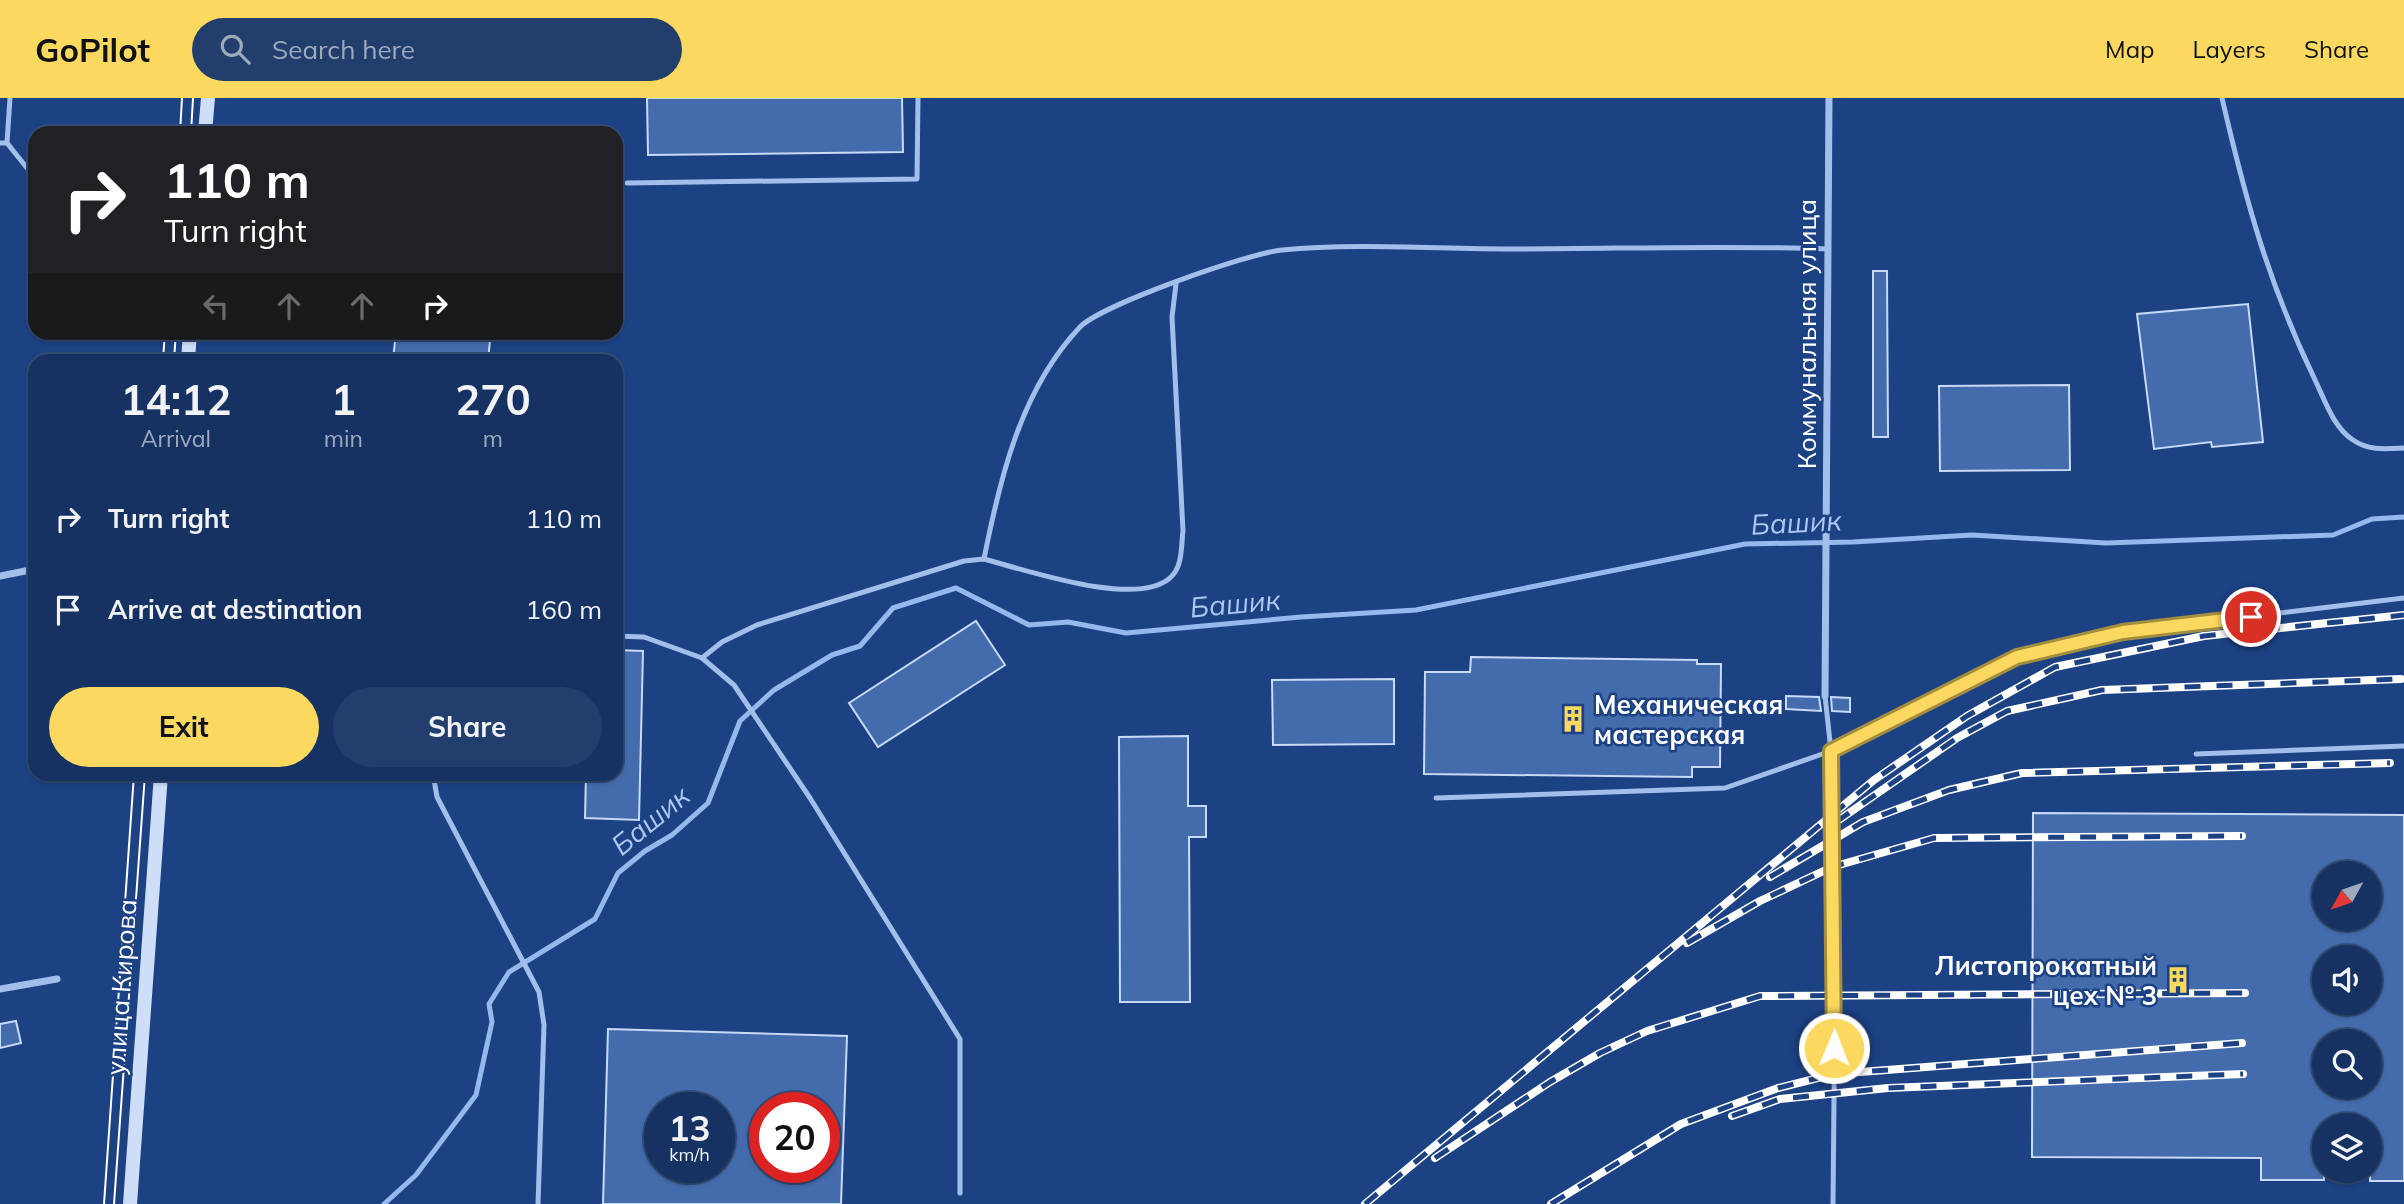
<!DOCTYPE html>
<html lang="en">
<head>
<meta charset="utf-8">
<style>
	body { margin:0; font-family:Mulish,sans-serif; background:#223e6c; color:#f1f3f6; height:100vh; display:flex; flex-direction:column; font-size:26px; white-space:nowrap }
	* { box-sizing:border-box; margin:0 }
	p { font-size:23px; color:#9daabe }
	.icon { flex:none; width:38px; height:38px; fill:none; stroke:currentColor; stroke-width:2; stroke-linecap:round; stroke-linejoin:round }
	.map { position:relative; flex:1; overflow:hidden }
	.sheet { position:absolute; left:28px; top:256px; width:595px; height:427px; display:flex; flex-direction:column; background:#153263; border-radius:21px; box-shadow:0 2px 5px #0004,0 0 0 2px #344d78 }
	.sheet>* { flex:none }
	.guide { position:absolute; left:28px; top:28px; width:595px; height:214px; border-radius:21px; box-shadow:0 2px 5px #0004,0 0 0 2px #344d78; background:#202124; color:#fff; overflow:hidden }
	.needle { width:46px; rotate:230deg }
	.fabs { position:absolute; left:2312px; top:763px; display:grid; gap:14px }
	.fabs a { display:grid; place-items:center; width:70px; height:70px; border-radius:50%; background:#153263; box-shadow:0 2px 5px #0004,0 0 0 2px #344d78; font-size:35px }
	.speed { position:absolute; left:644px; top:994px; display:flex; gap:14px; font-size:35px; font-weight:700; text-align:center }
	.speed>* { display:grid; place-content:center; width:91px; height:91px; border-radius:50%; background:#153263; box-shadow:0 2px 5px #0004,0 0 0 2px #344d78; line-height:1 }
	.speed small { font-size:18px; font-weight:400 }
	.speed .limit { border:10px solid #d22; background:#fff; color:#111 }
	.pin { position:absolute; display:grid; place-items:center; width:60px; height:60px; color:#fff; margin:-30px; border:4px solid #fff; border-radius:50%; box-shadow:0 2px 7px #0007 }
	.me { position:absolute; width:77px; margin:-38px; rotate:1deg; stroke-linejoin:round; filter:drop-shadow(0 0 5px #0008) }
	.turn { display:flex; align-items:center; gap:24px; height:147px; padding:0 21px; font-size:32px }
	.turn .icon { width:91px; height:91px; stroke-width:2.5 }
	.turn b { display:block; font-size:49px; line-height:60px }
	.lanes { display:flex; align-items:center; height:66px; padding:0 21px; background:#0003; justify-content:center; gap:35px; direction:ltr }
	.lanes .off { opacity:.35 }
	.eta { display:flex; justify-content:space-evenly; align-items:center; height:119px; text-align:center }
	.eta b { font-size:42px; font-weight:700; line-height:49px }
	.button { display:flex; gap:14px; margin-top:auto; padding:14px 21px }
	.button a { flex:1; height:80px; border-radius:42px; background:#fbd960; color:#111; font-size:28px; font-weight:700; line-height:80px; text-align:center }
	.button a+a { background:#223e6c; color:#f1f3f6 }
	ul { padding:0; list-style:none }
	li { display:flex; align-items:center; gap:21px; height:91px; padding:0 21px }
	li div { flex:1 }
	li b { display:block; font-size:26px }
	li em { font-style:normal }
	header { display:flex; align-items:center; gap:42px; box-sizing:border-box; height:98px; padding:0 35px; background:#fbd960; color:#111 }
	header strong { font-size:33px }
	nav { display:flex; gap:38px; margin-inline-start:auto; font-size:24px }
	.search { width:490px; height:63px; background:#223e6c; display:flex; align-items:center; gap:18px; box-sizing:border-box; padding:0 24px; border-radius:38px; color:#9daabe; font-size:26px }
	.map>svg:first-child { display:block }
</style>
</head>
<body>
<header>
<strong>GoPilot</strong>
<div class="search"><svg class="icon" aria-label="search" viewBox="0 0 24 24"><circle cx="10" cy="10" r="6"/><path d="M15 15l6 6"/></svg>Search here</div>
<nav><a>Map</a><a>Layers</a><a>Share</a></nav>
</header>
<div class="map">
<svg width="2404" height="1106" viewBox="0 0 2404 1106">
	<rect width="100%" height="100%" fill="#1c4284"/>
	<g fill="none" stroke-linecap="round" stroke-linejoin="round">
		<path stroke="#95b8ed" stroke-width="5" d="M384 1106 416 1077 476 997 492 924 489 906 509 874 595 821 618 775 645 753 672 737 708 705 740 623 774 592 832 557 860 548 893 510 956 490 1029 527 1068 524 1126 535 1301 519 1416 512 1745 446 1853 444 1972 437 2106 445 2333 437 2372 421 2404 419"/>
	</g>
	<g fill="#446cad" stroke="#c7daf8" stroke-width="2" fill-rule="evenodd">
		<path d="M647 0H902L903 54 648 57Z"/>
		<path d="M1873 173H1887L1888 339H1873Z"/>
		<path d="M2248 206 2263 344 2212 349 2211 344 2154 351 2137 216Z"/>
		<path d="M396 234 490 243 488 262H393Z"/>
		<path d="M2069 287 2070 372 1940 373 1939 288Z"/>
		<path d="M976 523 1005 567 878 649 849 605Z"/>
		<path d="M616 552 643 553 639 722 585 720 586 676H616Z"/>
		<path d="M1471 559 1697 562V566H1721L1720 669H1692V679L1424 676 1425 574H1470Z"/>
		<path d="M1394 581V646L1273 647 1272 582Z"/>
		<path d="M1786 598 1819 599 1821 613 1786 611Z"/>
		<path d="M1831 599 1850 600V614L1832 613Z"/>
		<path d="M1188 638V708H1206V739H1189L1190 904H1120L1119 639Z"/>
		<path d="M2033 715 2404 717V1083H2370V1027H2324V1082H2261V1060L2032 1059ZM2324 775H2370V821H2324ZM2324 859H2370V905H2324ZM2324 943H2370V989H2324Z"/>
		<path d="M16 923 21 945 0 950V926Z"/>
		<path d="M608 931 847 938 841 1106H603ZM660 1010H719V1069H660ZM765 1010H824V1069H765Z"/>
	</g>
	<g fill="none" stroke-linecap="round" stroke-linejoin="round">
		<g stroke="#a2beeb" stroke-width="5">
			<path d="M2222 0C2246 104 2269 187 2316 284 2325 303 2334 330 2353 342 2369 353 2385 351 2404 350"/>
			<path d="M0 45H7L35 80"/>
			<path d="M7 45 10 0"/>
			<path d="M627 85 917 81 918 0"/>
			<path d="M984 461C1000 380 1021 291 1080 229 1101 207 1249 155 1282 152 1357 145 1435 151 1510 151 1616 151 1721 147 1828 151"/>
			<path d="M616 538 644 539 702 560 734 587 810 700 960 941V1095"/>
			<path d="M702 560 722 544 757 527 964 463 984 461C1026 472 1138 511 1171 479 1183 468 1181 447 1183 433L1172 219 1176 186"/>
			<path d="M1825 598 1831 653 1835 897 1833 1106"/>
			<path d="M2196 656 2404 648"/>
			<path d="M433 676 437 699 539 894 544 927 538 1106"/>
			<path d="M1436 700 1725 690 1831 653 2016 559 2123 534 2404 500"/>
		</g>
		<g stroke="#a2beeb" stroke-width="7">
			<path d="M0 478 35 471"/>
			<path d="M1825 598 1829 0"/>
			<path d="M0 891 57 881"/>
		</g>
		<g stroke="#ceddf8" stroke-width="14">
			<path d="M205 35 208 0"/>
			<path d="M188 262 190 234"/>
			<path d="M130 1106 161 676"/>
		</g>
		<g stroke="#fff" stroke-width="2">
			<path d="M180 35 182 0"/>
			<path d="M191 35 193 0"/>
			<path d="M163 262 165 234"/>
			<path d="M174 262 176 234"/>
			<path d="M104 1106 134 676"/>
			<path d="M114 1106 145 676"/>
		</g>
		<defs>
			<g id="rail">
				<path d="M1836 724 1957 640 2007 613 2102 592 2401 581"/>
				<path d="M1770 779 1863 724 1949 692 2022 675 2390 665"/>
				<path d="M1687 845 1760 803 1832 769 1934 740 2242 738"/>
				<path d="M1732 1018 1780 1001 1888 990 2243 976"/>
				<path d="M1435 1060 1550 984 1600 955 1647 933 1760 898 2245 895"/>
				<path d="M1365 1106 1874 682 1967 618 2055 569 2204 538 2404 517"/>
				<path d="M1551 1106 1681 1026 1778 990 1834 976 2242 945"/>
			</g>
		</defs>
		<use href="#rail" stroke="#fff" stroke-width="8"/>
		<use href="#rail" stroke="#1c4284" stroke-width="5" stroke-dasharray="16" stroke-linecap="butt"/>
	</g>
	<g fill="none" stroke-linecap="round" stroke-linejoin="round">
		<defs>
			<path id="route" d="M1834 950 1831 653 2017 559 2123 534 2251 519"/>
		</defs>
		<use href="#route" stroke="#a38d3e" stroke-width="18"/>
		<use href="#route" stroke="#fbd960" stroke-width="12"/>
	</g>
	<defs>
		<symbol id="building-bare" viewBox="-9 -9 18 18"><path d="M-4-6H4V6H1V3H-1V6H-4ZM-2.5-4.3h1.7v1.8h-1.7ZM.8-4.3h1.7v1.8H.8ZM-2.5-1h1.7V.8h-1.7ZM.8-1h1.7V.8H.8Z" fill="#fbd960" stroke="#1c4284" stroke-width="2.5" paint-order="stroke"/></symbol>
	</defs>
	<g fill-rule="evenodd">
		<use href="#building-bare" x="1554" y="602" width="38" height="38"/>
		<use href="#building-bare" x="2159" y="863" width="38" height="38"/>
	</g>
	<g text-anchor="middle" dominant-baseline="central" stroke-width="5" stroke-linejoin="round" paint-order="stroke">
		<g font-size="26" fill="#fff" stroke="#1c4284">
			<text transform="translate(1806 236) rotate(-90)">Коммунальная улица</text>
			<text transform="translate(121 889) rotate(-86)">улица Кирова</text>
		</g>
		<g font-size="26" font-weight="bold" fill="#fff" stroke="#1c4284" text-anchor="start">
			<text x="1594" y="606">Механическая<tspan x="1594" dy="30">мастерская</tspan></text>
			<text x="2157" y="867" text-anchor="end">Листопрокатный<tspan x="2157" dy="30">цех № 3</tspan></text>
		</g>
		<g font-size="28" font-style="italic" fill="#aec8f2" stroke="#1c4284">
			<text transform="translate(1796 424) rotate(-3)">Башик</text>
			<text transform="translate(1235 505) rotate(-5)">Башик</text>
			<text transform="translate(650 722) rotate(-39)">Башик</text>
		</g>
	</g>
</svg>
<div class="fabs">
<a><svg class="needle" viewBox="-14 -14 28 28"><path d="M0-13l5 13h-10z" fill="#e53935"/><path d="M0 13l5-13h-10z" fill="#9daabe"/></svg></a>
<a><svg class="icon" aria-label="sound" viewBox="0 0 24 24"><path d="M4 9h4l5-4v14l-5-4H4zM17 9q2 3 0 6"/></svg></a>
<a><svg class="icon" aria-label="search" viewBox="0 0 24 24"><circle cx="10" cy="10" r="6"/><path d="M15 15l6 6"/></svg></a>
<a><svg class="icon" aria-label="layers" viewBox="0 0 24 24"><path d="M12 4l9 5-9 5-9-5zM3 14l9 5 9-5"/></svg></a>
</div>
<div class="speed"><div>13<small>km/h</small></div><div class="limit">20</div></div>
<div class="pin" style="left:2251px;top:519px;background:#d93025"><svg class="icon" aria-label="arrive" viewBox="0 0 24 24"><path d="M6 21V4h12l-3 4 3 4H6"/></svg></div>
<svg class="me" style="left:1834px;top:950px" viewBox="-20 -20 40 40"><circle r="17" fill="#fbd960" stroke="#fff" stroke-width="3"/><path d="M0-11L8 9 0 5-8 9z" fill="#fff"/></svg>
<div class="guide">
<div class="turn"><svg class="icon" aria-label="right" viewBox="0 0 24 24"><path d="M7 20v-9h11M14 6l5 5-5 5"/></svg><div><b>110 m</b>Turn right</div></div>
<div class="lanes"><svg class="icon off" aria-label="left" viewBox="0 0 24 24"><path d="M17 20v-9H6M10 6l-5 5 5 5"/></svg><svg class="icon off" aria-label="ahead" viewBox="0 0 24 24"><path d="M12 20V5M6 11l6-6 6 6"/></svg><svg class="icon off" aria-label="ahead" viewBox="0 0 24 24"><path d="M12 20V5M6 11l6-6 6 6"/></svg><svg class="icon" aria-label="right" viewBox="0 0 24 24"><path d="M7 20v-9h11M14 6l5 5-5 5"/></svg></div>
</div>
<section class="sheet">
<div class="eta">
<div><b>14:12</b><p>Arrival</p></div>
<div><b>1</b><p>min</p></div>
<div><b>270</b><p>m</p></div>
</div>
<ul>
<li><svg class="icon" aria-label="right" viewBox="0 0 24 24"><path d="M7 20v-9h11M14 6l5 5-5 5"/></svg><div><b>Turn right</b></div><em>110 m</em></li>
<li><svg class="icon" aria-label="arrive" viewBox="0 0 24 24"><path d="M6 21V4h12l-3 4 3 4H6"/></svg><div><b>Arrive at destination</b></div><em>160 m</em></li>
</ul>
<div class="button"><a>Exit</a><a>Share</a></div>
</section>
</div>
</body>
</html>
